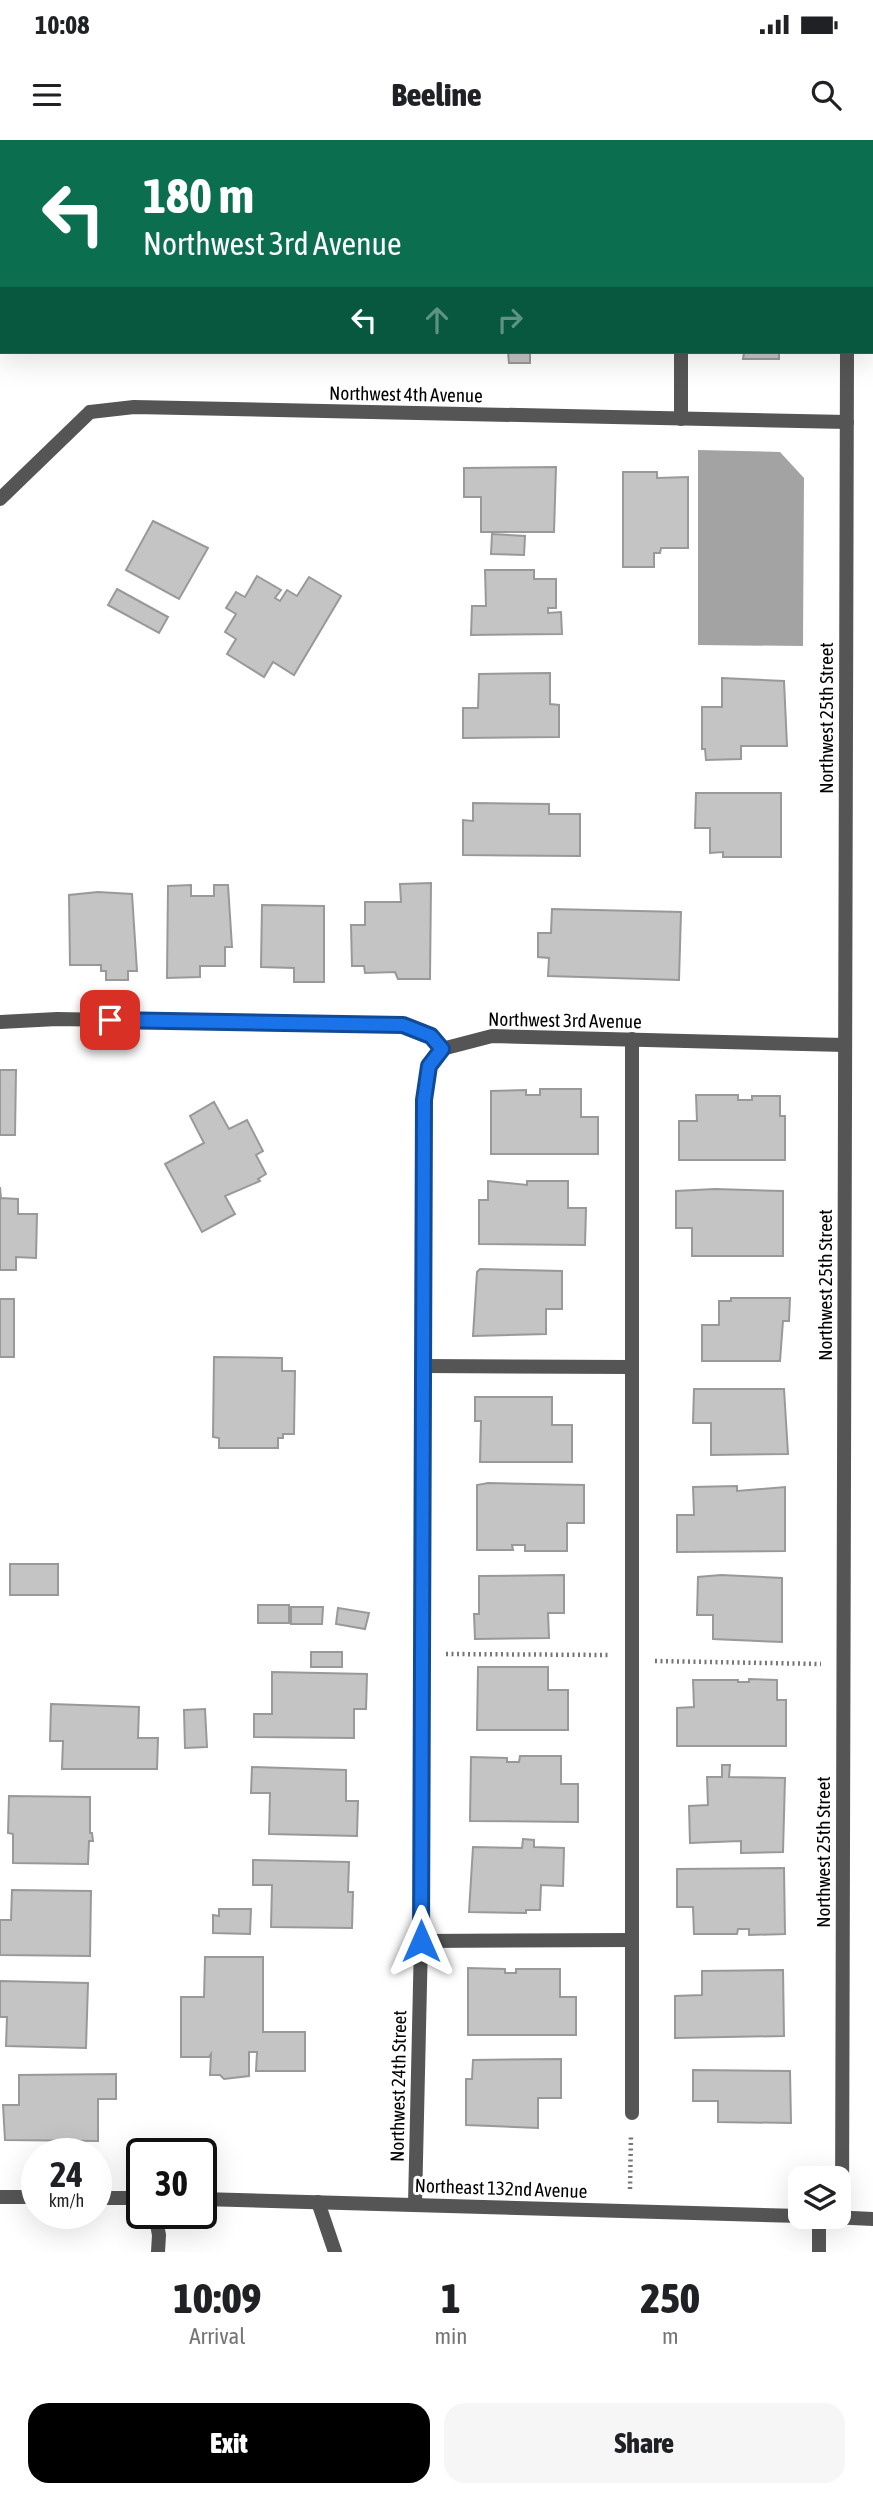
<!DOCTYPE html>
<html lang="en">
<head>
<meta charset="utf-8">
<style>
	body { margin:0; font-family:"Asap Condensed",sans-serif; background:#f6f6f6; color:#202124; height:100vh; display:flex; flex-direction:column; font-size:26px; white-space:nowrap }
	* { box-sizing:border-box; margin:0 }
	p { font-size:23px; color:#757577 }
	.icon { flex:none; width:38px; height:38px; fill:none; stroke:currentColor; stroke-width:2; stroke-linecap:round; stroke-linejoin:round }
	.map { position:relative; height:2112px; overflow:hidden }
	.side { display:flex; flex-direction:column; background:#fff; flex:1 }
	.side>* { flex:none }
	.banner { position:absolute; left:0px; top:0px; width:873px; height:214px; box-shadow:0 7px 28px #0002; background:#0b6e4f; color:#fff; overflow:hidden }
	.controls { position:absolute; left:788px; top:2026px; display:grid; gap:14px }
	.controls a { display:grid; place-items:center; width:63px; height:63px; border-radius:14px; background:#fff; box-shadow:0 7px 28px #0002; font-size:35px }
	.speed { position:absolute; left:21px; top:1998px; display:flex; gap:14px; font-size:35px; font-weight:700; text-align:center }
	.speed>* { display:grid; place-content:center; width:91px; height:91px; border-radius:50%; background:#fff; box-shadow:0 7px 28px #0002; line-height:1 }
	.speed small { font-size:18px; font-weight:400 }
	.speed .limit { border:4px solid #111; border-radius:10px; background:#fff; color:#111 }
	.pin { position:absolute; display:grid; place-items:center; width:60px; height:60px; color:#fff; margin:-30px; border-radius:14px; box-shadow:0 4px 10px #0006 }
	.me { position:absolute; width:77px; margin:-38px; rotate:0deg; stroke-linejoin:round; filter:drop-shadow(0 0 5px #0008) }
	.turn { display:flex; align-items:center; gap:24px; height:147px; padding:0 28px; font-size:32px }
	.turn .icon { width:91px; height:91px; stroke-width:2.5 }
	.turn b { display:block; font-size:49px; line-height:60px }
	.lanes { display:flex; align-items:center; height:66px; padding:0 28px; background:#0003; justify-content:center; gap:35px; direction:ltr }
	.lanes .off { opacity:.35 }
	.eta { display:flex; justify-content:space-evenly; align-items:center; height:119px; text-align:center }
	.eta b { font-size:42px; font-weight:800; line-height:49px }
	.button { display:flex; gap:14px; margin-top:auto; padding:14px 28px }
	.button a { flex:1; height:80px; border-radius:21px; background:#000; color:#fff; font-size:28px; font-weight:800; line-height:80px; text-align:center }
	.button a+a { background:#f6f6f6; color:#202124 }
	.status { display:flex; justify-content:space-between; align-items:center; height:49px; padding:0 35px; background:#fff; direction:ltr }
	.status svg { height:19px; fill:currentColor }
	header { display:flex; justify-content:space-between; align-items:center; height:91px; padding:0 28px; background:#fff; font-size:32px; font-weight:800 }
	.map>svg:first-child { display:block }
</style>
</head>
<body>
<div class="status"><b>10:08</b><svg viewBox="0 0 49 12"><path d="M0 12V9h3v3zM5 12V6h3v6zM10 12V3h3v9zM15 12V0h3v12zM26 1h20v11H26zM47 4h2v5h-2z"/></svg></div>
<header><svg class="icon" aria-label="menu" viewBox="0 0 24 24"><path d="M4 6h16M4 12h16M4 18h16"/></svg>Beeline<svg class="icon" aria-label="search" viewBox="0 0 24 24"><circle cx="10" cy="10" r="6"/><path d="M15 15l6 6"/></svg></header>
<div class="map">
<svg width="873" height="2112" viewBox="0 0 873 2112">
	<rect width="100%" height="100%" fill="#fff"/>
	<path fill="#a3a3a3" d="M698 310 780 312 804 338 803 506 698 505Z"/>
	<g fill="#c4c4c4" stroke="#999" stroke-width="2">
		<path d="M508 212H530V223H509Z"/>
		<path d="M779 212V219H743L744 213H715Z"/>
		<path d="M556 327 554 392H481V357H464V328Z"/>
		<path d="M623 332H657V338L688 337V408H661L660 413H654V427H623Z"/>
		<path d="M153 381 208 408 179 459 126 430Z"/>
		<path d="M492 394 525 396 524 415 491 414Z"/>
		<path d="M485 430H534V439H556V468H548V473L561 472 562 494 471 495 472 466H486Z"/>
		<path d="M257 436 281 450 275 458 280 461 287 450 297 456 309 437 341 456 294 535 273 522 264 537 227 514 236 499 225 492 236 474 226 468 236 452 245 457Z"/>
		<path d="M117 449 168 477 159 493 108 465Z"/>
		<path d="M550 533V564L559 565V597L463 598V568H478L479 534Z"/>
		<path d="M722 538 784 541 787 606H741V619L706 620 705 609H702V567H722Z"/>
		<path d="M696 653H781V717H723V712L710 713V688H695Z"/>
		<path d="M473 663 549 664V674H580V716L463 715V680L473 681Z"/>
		<path d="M431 743 430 839H398L395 832 365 833 364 826H352L351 785H365V762H401L400 744Z"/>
		<path d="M191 745V756H214V745H228L232 807H225V826H200V837L167 838 168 746Z"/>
		<path d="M98 752 132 754 137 831H128V840H106V831H101V825H70L69 755Z"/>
		<path d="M262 765 324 766V842H294V828L261 827Z"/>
		<path d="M552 769 681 772 679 840 548 836 549 818 538 817V793H551Z"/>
		<path d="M0 930H16L15 995H0Z"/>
		<path d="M540 949H581V977H598V1014H491V951L526 950V955H540Z"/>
		<path d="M696 955H738V960H752V956H780V976H785V1020H679V981H697Z"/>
		<path d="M214 962 229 989 247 980 263 1011 256 1015 266 1034 258 1039 260 1041 225 1056 235 1074 202 1092 165 1024 204 1003 190 976Z"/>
		<path d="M488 1041 527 1045V1041H568V1068H586L585 1105 479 1104V1060H488Z"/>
		<path d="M0 1047 1 1058 18 1059V1074H37L36 1118 16 1117V1130H0Z"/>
		<path d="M715 1049 783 1051V1116H692V1088H676V1051Z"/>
		<path d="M480 1129 562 1131V1169H546V1194L473 1196 477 1132Z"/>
		<path d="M731 1158H790L789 1181H783L780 1221H702V1185H719V1161H731Z"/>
		<rect x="0" y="1159" width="14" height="58"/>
		<path d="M214 1217 282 1218V1231H295L294 1294H283V1298H278V1308H219V1298L213 1297Z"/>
		<path d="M694 1249H784L788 1314 711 1315V1283H693Z"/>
		<path d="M475 1257H552V1285H572V1322H480L481 1281H475Z"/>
		<path d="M488 1343 584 1345V1383H567V1411H525V1405H512L513 1410H477V1345Z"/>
		<path d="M737 1346V1351L785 1347V1411L677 1412V1375H694L693 1347Z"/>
		<rect x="10" y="1424" width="48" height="31"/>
		<path d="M564 1435V1473H548L549 1498 475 1499 474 1474H479V1436Z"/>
		<path d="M721 1435 782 1438V1502L713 1499V1475H697L698 1437Z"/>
		<rect x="258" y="1465" width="31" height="18"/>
		<path d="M291 1467H323L322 1484H291Z"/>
		<path d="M338 1468 369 1473 365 1489 336 1484Z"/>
		<rect x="311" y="1512" width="31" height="15"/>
		<path d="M478 1527H548V1550H568V1590H477Z"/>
		<path d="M272 1532 367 1534 366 1569H354V1598L254 1597V1574H272Z"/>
		<path d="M749 1539 777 1540V1560H786V1606H677V1568L694 1567 693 1540H738V1542H749Z"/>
		<path d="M51 1564 139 1567 138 1598H158L157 1629H62L63 1601H50Z"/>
		<path d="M205 1569 207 1607 185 1608 184 1570Z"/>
		<path d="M520 1616H561V1644H578V1682L470 1681 471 1617 507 1618V1622H519Z"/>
		<path d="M722 1625H730L729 1637 785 1638 783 1712 741 1713V1701L690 1703 689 1666 708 1665 707 1637H722Z"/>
		<path d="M252 1627 346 1630V1661H358L357 1696 269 1694 270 1653H251Z"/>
		<path d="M9 1656 90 1657V1693H92L93 1701H89L88 1724 13 1723V1694L8 1693Z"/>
		<path d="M523 1699 534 1700V1707L564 1708 563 1746 541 1745 540 1770H526V1773L469 1772 473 1707 522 1708Z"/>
		<path d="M253 1720 349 1722 348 1752H353L352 1788 271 1787 272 1745H253Z"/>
		<path d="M784 1728 785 1794 749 1795V1789H738L737 1794H694L693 1767H677V1729Z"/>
		<path d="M12 1750 91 1751 90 1816 0 1815V1780H11Z"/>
		<path d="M219 1769H251L250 1794 213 1793V1775L219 1776Z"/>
		<path d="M205 1817H263V1892H305V1931H256L257 1912H249V1936L224 1939 220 1935H210L211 1914 209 1917H181V1857H204Z"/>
		<path d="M468 1828 505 1829V1833H516V1829H560V1857H576V1895H468Z"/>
		<path d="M783 1830 784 1896 675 1898V1856L702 1855V1831Z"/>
		<path d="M0 1841 88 1843 86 1908 6 1906 7 1877H0Z"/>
		<path d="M561 1919V1958H538V1988L466 1985V1939H472L473 1920Z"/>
		<path d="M693 1930 790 1931 791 1983 718 1982V1961H693Z"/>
		<path d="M116 1934V1959H98V2001L5 2000 3 1965H19V1935Z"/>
	</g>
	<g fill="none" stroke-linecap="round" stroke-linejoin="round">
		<g stroke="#777" stroke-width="4.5" stroke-dasharray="2 3.5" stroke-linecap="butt">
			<path d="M446 1514 608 1515"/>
			<path d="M655 1521 821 1524"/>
			<path d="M630 2049 631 1995"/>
		</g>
		<g stroke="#555" stroke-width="14">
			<path d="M681 279V212"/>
			<path d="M0 359 90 272"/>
			<path d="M423 1226 632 1227"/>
			<path d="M421 1801 632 1800"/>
			<path d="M632 1973V899"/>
			<path d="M318 2062 335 2112"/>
			<path d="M155 2074 159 2095 158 2112"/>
		</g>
		<g stroke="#555" stroke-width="14">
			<path d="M90 272 134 267 847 282"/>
			<path d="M0 882 57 879 403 885 431 896 442 909 492 896 845 905"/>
			<path d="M415 2064 421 1801 424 960 429 926 442 909"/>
			<path d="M819 2112V2077"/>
		</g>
		<g stroke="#555" stroke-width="14">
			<path d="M847 2V0"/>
			<path d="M0 2057H37"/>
			<path d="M96 2058H142"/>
			<path d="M201 2059 800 2076"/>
			<path d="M831 2077 873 2079"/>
			<path d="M842 2078 847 212"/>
		</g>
	</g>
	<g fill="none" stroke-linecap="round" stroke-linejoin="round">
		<defs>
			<path id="route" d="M110 880 403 885 431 896 442 909 429 926 424 960 421 1801"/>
		</defs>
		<use href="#route" stroke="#114b97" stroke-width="18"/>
		<use href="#route" stroke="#1a73e8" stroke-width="12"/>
	</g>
	<g text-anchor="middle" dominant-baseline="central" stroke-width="6" stroke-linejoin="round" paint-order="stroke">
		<g font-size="19" fill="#000" stroke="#fff">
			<text transform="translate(406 254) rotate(1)">Northwest 4th Avenue</text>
			<text transform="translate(826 578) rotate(-90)">Northwest 25th Street</text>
			<text transform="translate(565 880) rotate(1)">Northwest 3rd Avenue</text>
			<text transform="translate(825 1145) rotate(-90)">Northwest 25th Street</text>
			<text transform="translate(823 1712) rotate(-90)">Northwest 25th Street</text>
			<text transform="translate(398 1946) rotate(-89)">Northwest 24th Street</text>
			<text transform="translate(501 2048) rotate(2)">Northeast 132nd Avenue</text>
		</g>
	</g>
</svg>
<div class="controls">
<a><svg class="icon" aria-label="layers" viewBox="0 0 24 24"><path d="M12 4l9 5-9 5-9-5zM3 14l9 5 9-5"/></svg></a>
</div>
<div class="speed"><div>24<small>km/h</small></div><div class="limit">30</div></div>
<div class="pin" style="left:110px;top:880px;background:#d93025"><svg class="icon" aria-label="arrive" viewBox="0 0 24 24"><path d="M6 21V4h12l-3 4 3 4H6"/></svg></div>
<svg class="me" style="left:421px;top:1801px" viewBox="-20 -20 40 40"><path d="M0-17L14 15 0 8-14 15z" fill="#1a73e8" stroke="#fff" stroke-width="4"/></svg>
<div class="banner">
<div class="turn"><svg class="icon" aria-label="left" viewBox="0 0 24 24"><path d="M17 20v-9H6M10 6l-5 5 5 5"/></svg><div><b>180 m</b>Northwest 3rd Avenue</div></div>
<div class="lanes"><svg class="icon" aria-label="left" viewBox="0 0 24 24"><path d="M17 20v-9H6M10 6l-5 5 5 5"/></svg><svg class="icon off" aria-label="ahead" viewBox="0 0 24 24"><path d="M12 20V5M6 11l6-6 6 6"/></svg><svg class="icon off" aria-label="right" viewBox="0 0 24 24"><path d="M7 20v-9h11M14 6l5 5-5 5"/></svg></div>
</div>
</div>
<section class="side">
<div class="eta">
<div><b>10:09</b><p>Arrival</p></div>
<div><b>1</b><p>min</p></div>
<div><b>250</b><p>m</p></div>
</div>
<div class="button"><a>Exit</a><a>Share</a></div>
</section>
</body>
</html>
